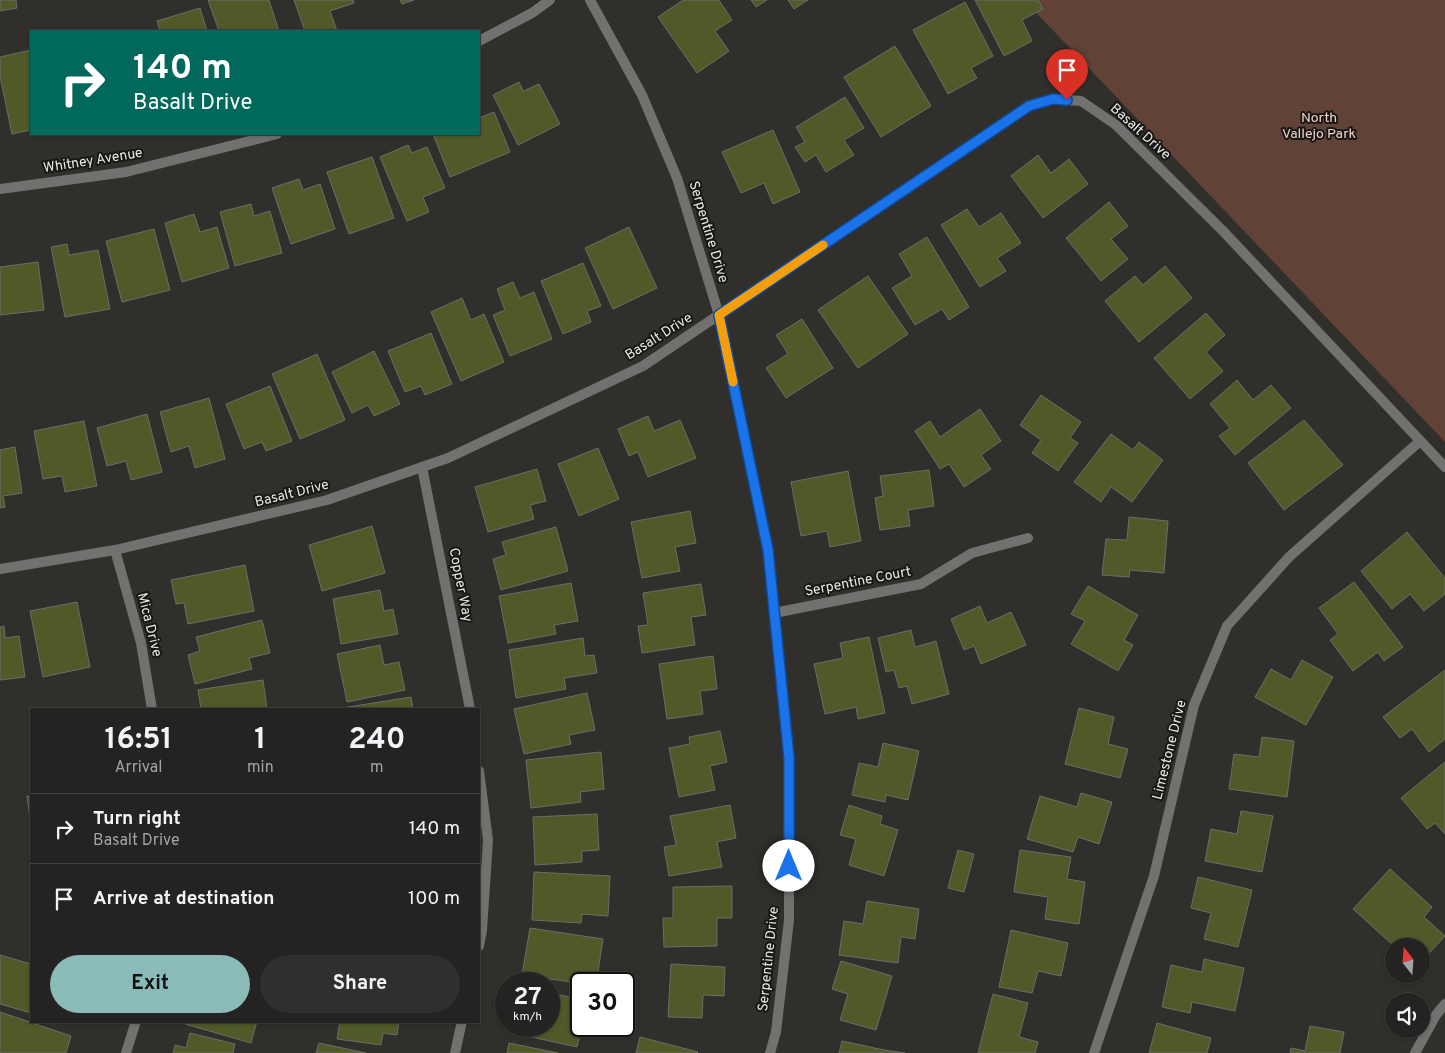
<!DOCTYPE html>
<html lang="en">
<head>
<meta charset="utf-8">
<style>
	body { margin:0; font-family:Overpass,sans-serif; background:#302f2e; color:#f1f3f6; height:100vh; display:flex; flex-direction:column; font-size:19px; white-space:nowrap }
	* { box-sizing:border-box; margin:0 }
	p { font-size:16px; color:#a3a4a5 }
	.icon { flex:none; width:28px; height:28px; fill:none; stroke:currentColor; stroke-width:2; stroke-linecap:round; stroke-linejoin:round }
	.map { position:relative; flex:1; overflow:hidden }
	.drawer { position:absolute; left:30px; top:708px; width:450px; height:315px; display:flex; flex-direction:column; background:#242321; border-radius:0px; box-shadow:0 1px 4px #0004,0 0 0 1px #41403f }
	.drawer>* { flex:none }
	.hud { position:absolute; left:30px; top:30px; width:450px; height:105px; border-radius:0px; box-shadow:0 1px 4px #0004,0 0 0 1px #41403f; background:#00695c; color:#fff; overflow:hidden }
	.needle { width:32px; rotate:343deg }
	.fabs { position:absolute; left:1385px; top:938px; display:grid; gap:10px }
	.fabs a { display:grid; place-items:center; width:45px; height:45px; border-radius:50%; background:#242321; box-shadow:0 1px 4px #0004,0 0 0 1px #41403f; font-size:25px }
	.speed { position:absolute; left:495px; top:972px; display:flex; gap:10px; font-size:25px; font-weight:700; text-align:center }
	.speed>* { display:grid; place-content:center; width:65px; height:65px; border-radius:50%; background:#242321; box-shadow:0 1px 4px #0004,0 0 0 1px #41403f; line-height:1 }
	.speed small { font-size:12px; font-weight:400 }
	.speed .limit { border:2px solid #111; border-radius:8px; background:#fff; color:#111 }
	.pin { position:absolute; display:grid; place-items:center; width:42px; height:42px; color:#fff; margin:-51px -21px; border-radius:50% 50% 50% 0; rotate:-45deg; box-shadow:0 0 5px #0007 }
	.pin .icon { rotate:45deg }
	.me { position:absolute; width:55px; margin:-28px; rotate:0deg; stroke-linejoin:round; filter:drop-shadow(0 0 4px #0008) }
	.turn { display:flex; align-items:center; gap:18px; height:105px; padding:0 20px; font-size:22px }
	.turn .icon { width:65px; height:65px; stroke-width:2.5 }
	.turn b { display:block; font-size:35px; line-height:42px }
	.eta { display:flex; justify-content:space-evenly; align-items:center; height:85px; text-align:center }
	.eta b { font-size:30px; font-weight:700; line-height:35px }
	.button { display:flex; gap:10px; margin-top:auto; padding:10px 20px }
	.button a { flex:1; height:58px; border-radius:30px; background:#8bbbb9; color:#111; font-size:20px; font-weight:700; line-height:58px; text-align:center }
	.button a+a { background:#302f2e; color:#f1f3f6 }
	ul { padding:0; list-style:none }
	li { display:flex; align-items:center; gap:15px; height:70px; padding:0 20px; border-top:1px solid #41403f }
	li div { flex:1 }
	li b { display:block; font-size:19px }
	li em { font-style:normal }
	.map>svg:first-child { display:block }
</style>
</head>
<body>
<div class="map">
<svg width="1445" height="1053" viewBox="0 0 1445 1053">
	<rect width="100%" height="100%" fill="#302f2c"/>
	<path fill="#604236" d="M1024 0H1445V442Z"/>
	<g fill="#4f5a28" stroke="#6c6d69">
		<path d="M0 0H16L17 8 0 11Z"/>
		<path d="M208 0H269L279 31H219Z"/>
		<path d="M294 0H353L354 3 330 11 337 31H305Z"/>
		<path d="M400 0H414L402 4Z"/>
		<path d="M683 0H719L732 20 715 31 729 51 697 73 658 17Z"/>
		<path d="M751 0H767L756 7Z"/>
		<path d="M788 0H808L794 9Z"/>
		<path d="M975 0H1038L1043 9 1022 20 1032 41 1004 56Z"/>
		<path d="M965 2 993 56 971 68 977 78 948 94 913 30Z"/>
		<path d="M200 8 207 31H160L157 21Z"/>
		<path d="M895 46 931 106 881 137 844 77Z"/>
		<path d="M31 50V130L12 134 0 76V57Z"/>
		<path d="M519 82 523 91 539 84 560 124 518 145 493 95Z"/>
		<path d="M845 97 864 128 844 140 854 155 826 172 816 155 805 162 795 147 805 142 796 127Z"/>
		<path d="M494 112 510 152 450 177 433 134H479V118Z"/>
		<path d="M773 130 800 192 773 204 764 183 741 193 722 152Z"/>
		<path d="M408 145 412 153 427 147 445 188 423 197 429 212 407 221 380 157Z"/>
		<path d="M1038 155 1051 173 1069 159 1088 184 1043 218 1011 176Z"/>
		<path d="M372 157 394 218 349 234 327 172Z"/>
		<path d="M299 179 303 190 320 184 335 229 291 244 272 188Z"/>
		<path d="M1109 202 1128 226 1111 239 1128 259 1101 281 1066 238Z"/>
		<path d="M251 204 254 216 270 211 282 253 235 266 220 212Z"/>
		<path d="M967 209 979 227 1001 213 1021 243 997 258 1006 271 980 287 941 225Z"/>
		<path d="M194 214 200 232 217 227 229 268 182 282 165 223Z"/>
		<path d="M629 227 657 288 613 309 585 248Z"/>
		<path d="M154 229 170 290 122 302 106 241Z"/>
		<path d="M927 237 969 307 949 320 942 309 915 325 892 288 912 276 899 254Z"/>
		<path d="M67 244 69 255 98 250 110 309 65 317 51 247Z"/>
		<path d="M38 262 44 310 0 315V267Z"/>
		<path d="M583 263 601 306 587 311 591 322 563 334 541 281Z"/>
		<path d="M1165 266 1192 298 1139 342 1105 301 1135 276 1143 285Z"/>
		<path d="M868 276 908 334 858 368 818 310Z"/>
		<path d="M513 282 520 298 534 292 552 339 510 356 493 315 505 310 497 289Z"/>
		<path d="M462 298 471 320 484 314 504 362 461 381 431 312Z"/>
		<path d="M1206 313 1225 335 1206 352 1223 371 1190 399 1154 358Z"/>
		<path d="M802 319 833 368 786 398 766 368 788 354 776 335Z"/>
		<path d="M431 333 452 384 425 395 421 386 405 392 388 351Z"/>
		<path d="M374 351 400 404 374 416 368 405 352 413 332 372Z"/>
		<path d="M317 354 345 420 300 439 272 374Z"/>
		<path d="M1237 380 1253 400 1271 385 1291 408 1235 455 1219 436 1230 428 1210 404Z"/>
		<path d="M270 386 292 441 266 451 262 442 244 449 226 404Z"/>
		<path d="M1041 395 1081 422 1070 438 1078 443 1058 471 1032 453 1041 440 1020 425Z"/>
		<path d="M209 398 225 459 195 468 189 446 171 452 160 412Z"/>
		<path d="M980 409 1001 441 981 455 991 469 964 487 949 464 940 469 915 431 930 421 940 437Z"/>
		<path d="M147 414 162 472 131 480 126 461 107 466 97 428Z"/>
		<path d="M648 416 654 431 680 420 696 458 648 477 638 452 629 456 618 429Z"/>
		<path d="M1304 420 1343 465 1284 510 1248 463Z"/>
		<path d="M84 421 97 486 65 492 62 476 43 479 34 431Z"/>
		<path d="M1111 434 1133 450 1139 442 1163 460 1132 502 1111 487 1101 502 1074 482Z"/>
		<path d="M15 447 22 493 3 496 5 507 0 508V450Z"/>
		<path d="M598 448 619 499 579 516 558 464Z"/>
		<path d="M537 469 546 501 530 505 534 519 488 532 475 487Z"/>
		<path d="M929 470 934 506 908 510 910 526 880 530 875 498 883 496 880 476Z"/>
		<path d="M848 471 861 541 830 547 827 531 801 536 791 482Z"/>
		<path d="M690 511 696 543 675 547 680 571 642 578 631 522Z"/>
		<path d="M1129 517 1168 521 1164 573 1130 570 1129 577 1102 575 1106 539 1127 540Z"/>
		<path d="M372 526 385 573 322 591 309 545Z"/>
		<path d="M556 527 568 571 501 590 493 559 506 555 502 542Z"/>
		<path d="M1407 532 1445 578V594L1424 611 1410 594 1392 609 1361 571Z"/>
		<path d="M245 565 254 611 188 624 184 603 176 604 171 580Z"/>
		<path d="M1354 582 1403 647 1384 661 1378 652 1353 671 1330 640 1338 634 1319 608Z"/>
		<path d="M571 583 578 621 554 625 556 634 508 643 499 596Z"/>
		<path d="M701 584 706 615 691 617 695 645 642 653 638 626 648 625 643 593Z"/>
		<path d="M1088 586 1138 615 1124 640 1133 645 1118 671 1071 644 1085 621 1071 614Z"/>
		<path d="M380 590 384 611 393 609 398 634 341 644 333 599Z"/>
		<path d="M77 602 90 667 43 677 30 611Z"/>
		<path d="M980 606 987 623 1011 612 1026 645 981 664 974 646 964 650 951 619Z"/>
		<path d="M262 620 270 653 249 658 252 669 195 684 188 655 200 651 196 637Z"/>
		<path d="M4 626 5 638 19 636 25 677 0 680V627Z"/>
		<path d="M911 630 915 647 936 641 949 694 912 704 907 686 899 688 894 670 886 672 878 638Z"/>
		<path d="M869 637 885 713 858 719 856 707 825 714 814 664 843 658 840 643Z"/>
		<path d="M583 638 585 656 594 655 597 673 564 678 566 689 516 698 509 650Z"/>
		<path d="M380 645 384 665 399 662 405 690 347 702 337 654Z"/>
		<path d="M713 656 717 689 700 691 703 714 667 719 659 664Z"/>
		<path d="M1302 660 1333 677 1306 725 1255 697 1271 669 1291 680Z"/>
		<path d="M1445 670V739L1429 752 1412 729 1400 738 1383 717Z"/>
		<path d="M263 680 267 709H201L198 690Z"/>
		<path d="M587 693 595 730 569 735 571 744 524 754 514 709Z"/>
		<path d="M411 697 413 709H336Z"/>
		<path d="M1079 708 1114 717 1108 744 1128 749 1120 778 1065 764Z"/>
		<path d="M720 731 727 762 710 766 715 790 679 797 669 748 690 744 689 737Z"/>
		<path d="M1262 737 1294 741 1287 797 1229 789 1234 754 1259 757Z"/>
		<path d="M883 743 919 751 908 800 886 795 885 802 852 795 859 763 878 767Z"/>
		<path d="M601 752 604 789 580 792 581 802 531 808 526 760Z"/>
		<path d="M1445 762V834L1435 823 1427 829 1401 798Z"/>
		<path d="M1081 793 1112 802 1099 844 1078 837 1073 852 1027 839 1040 796 1077 807Z"/>
		<path d="M27 796H31V825Z"/>
		<path d="M730 805 736 838 717 842 722 867 669 876 664 847 676 845 670 816Z"/>
		<path d="M849 805 882 816 880 824 898 830 884 876 849 865 856 839 840 835Z"/>
		<path d="M1241 811 1273 816 1262 872 1205 861 1211 829 1237 834Z"/>
		<path d="M597 814 599 850 582 851V862L535 865 533 817Z"/>
		<path d="M958 850 974 854 964 892 948 888Z"/>
		<path d="M1020 850 1071 857 1067 879 1085 882 1079 924 1045 919 1048 897 1014 892Z"/>
		<path d="M1390 869 1432 907 1424 917 1445 936 1421 962V946H1394L1353 909Z"/>
		<path d="M534 872 610 876 608 916 582 914 581 923 532 920Z"/>
		<path d="M1198 877 1252 890 1238 947 1204 939 1211 913 1191 908Z"/>
		<path d="M732 886V918H717V946L664 947 663 918H673V887Z"/>
		<path d="M867 901 919 909 915 939 901 937 898 963 839 955 844 921 863 924Z"/>
		<path d="M530 928 603 939 597 978 572 974 571 982 522 975Z"/>
		<path d="M1011 930 1068 943 1061 976 1038 971 1032 993 999 987Z"/>
		<path d="M0 955 31 964V1013L0 1004Z"/>
		<path d="M1204 959 1244 968 1235 1011 1192 1002 1190 1013 1162 1007 1171 965 1202 972Z"/>
		<path d="M841 961 892 976 876 1030 840 1020 848 994 832 989Z"/>
		<path d="M671 964 725 967 724 996 703 995 702 1018 668 1017Z"/>
		<path d="M573 983 581 984 582 1026 577 1047 509 1032 510 1026H549V993L570 997Z"/>
		<path d="M993 994 1028 1003 1019 1037 1038 1042 1035 1053H978Z"/>
		<path d="M0 1012 71 1036 66 1053H0Z"/>
		<path d="M186 1021H257L251 1043 185 1024Z"/>
		<path d="M340 1021H399L397 1035 383 1033 381 1045 337 1039Z"/>
		<path d="M1157 1023 1211 1038 1207 1053H1149Z"/>
		<path d="M1310 1026 1344 1032 1340 1053H1290L1291 1048 1305 1051Z"/>
		<path d="M190 1033 235 1044 233 1053H173L175 1045 186 1048Z"/>
		<path d="M640 1037 698 1052 697 1053H636Z"/>
		<path d="M842 1041 884 1050 905 1053H839Z"/>
		<path d="M319 1043 366 1053H316Z"/>
		<path d="M509 1043 558 1053H507Z"/>
	</g>
	<g fill="none" stroke-linecap="round" stroke-linejoin="round">
		<g stroke="#737170" stroke-width="10">
			<path d="M590 0 642 95 677 178 719 315 768 550 789 758V920L776 1032 770 1053"/>
			<path d="M479 41 532 13 550 0"/>
			<path d="M0 189 126 172 277 134"/>
			<path d="M422 467 470 709"/>
			<path d="M115 550 141 643 152 709"/>
			<path d="M0 569 115 550 327 500 448 458 643 366 1029 106 1053 99 1081 101 1116 125 1223 231 1445 467"/>
			<path d="M774 613 921 584 972 553 1028 538"/>
			<path d="M479 771 488 840 482 930 479 946"/>
			<path d="M126 1053 136 1021"/>
			<path d="M455 1053 462 1021"/>
			<path d="M1094 1053 1154 876 1194 705 1227 626 1289 557 1420 441"/>
			<path d="M1415 1053 1436 1015 1445 1004"/>
		</g>
	</g>
	<g fill="none" stroke-linecap="round" stroke-linejoin="round">
		<defs>
			<path id="route" d="M789 866V758L768 550 719 315 1029 106 1053 99 1067 100"/>
		</defs>
		<use href="#route" stroke="#114b97" stroke-width="12"/>
		<use href="#route" stroke="#1a73e8" stroke-width="9"/>
		<path stroke="#f59e0b" stroke-width="9" d="M733 382 719 315 823 245"/>
	</g>
	<g text-anchor="middle" dominant-baseline="central" stroke-width="4" stroke-linejoin="round" paint-order="stroke">
		<g font-size="14" fill="#f5d4c6" stroke="#181716">
			<text x="1319" y="118">North<tspan x="1319" dy="16">Vallejo Park</tspan></text>
		</g>
		<g font-size="14" fill="#e9e9e6" stroke="#181716">
			<text transform="translate(1140 132) rotate(42)">Basalt Drive</text>
			<text transform="translate(93 161) rotate(-9)">Whitney Avenue</text>
			<text transform="translate(708 232) rotate(73)">Serpentine Drive</text>
			<text transform="translate(659 337) rotate(-32)">Basalt Drive</text>
			<text transform="translate(292 494) rotate(-14)">Basalt Drive</text>
			<text transform="translate(858 582) rotate(-11)">Serpentine Court</text>
			<text transform="translate(460 585) rotate(79)">Copper Way</text>
			<text transform="translate(149 625) rotate(76)">Mica Drive</text>
			<text transform="translate(1170 750) rotate(-76)">Limestone Drive</text>
			<text transform="translate(769 959) rotate(-84)">Serpentine Drive</text>
		</g>
	</g>
</svg>
<div class="fabs">
<a><svg class="needle" viewBox="-14 -14 28 28"><path d="M0-13l5 13h-10z" fill="#e53935"/><path d="M0 13l5-13h-10z" fill="#a3a4a5"/></svg></a>
<a><svg class="icon" aria-label="sound" viewBox="0 0 24 24"><path d="M4 9h4l5-4v14l-5-4H4zM17 9q2 3 0 6"/></svg></a>
</div>
<div class="speed"><div>27<small>km/h</small></div><div class="limit">30</div></div>
<div class="pin" style="left:1067px;top:100px;background:#d93025"><svg class="icon" aria-label="arrive" viewBox="0 0 24 24"><path d="M6 21V4h12l-3 4 3 4H6"/></svg></div>
<svg class="me" style="left:789px;top:866px" viewBox="-20 -20 40 40"><circle r="19" fill="#fff"/><path d="M0-13L10 11 0 6-10 11z" fill="#1a73e8"/></svg>
<div class="hud">
<div class="turn"><svg class="icon" aria-label="right" viewBox="0 0 24 24"><path d="M7 20v-9h11M14 6l5 5-5 5"/></svg><div><b>140 m</b>Basalt Drive</div></div>
</div>
<section class="drawer">
<div class="eta">
<div><b>16:51</b><p>Arrival</p></div>
<div><b>1</b><p>min</p></div>
<div><b>240</b><p>m</p></div>
</div>
<ul>
<li><svg class="icon" aria-label="right" viewBox="0 0 24 24"><path d="M7 20v-9h11M14 6l5 5-5 5"/></svg><div><b>Turn right</b><p>Basalt Drive</p></div><em>140 m</em></li>
<li><svg class="icon" aria-label="arrive" viewBox="0 0 24 24"><path d="M6 21V4h12l-3 4 3 4H6"/></svg><div><b>Arrive at destination</b></div><em>100 m</em></li>
</ul>
<div class="button"><a>Exit</a><a>Share</a></div>
</section>
</div>
</body>
</html>
